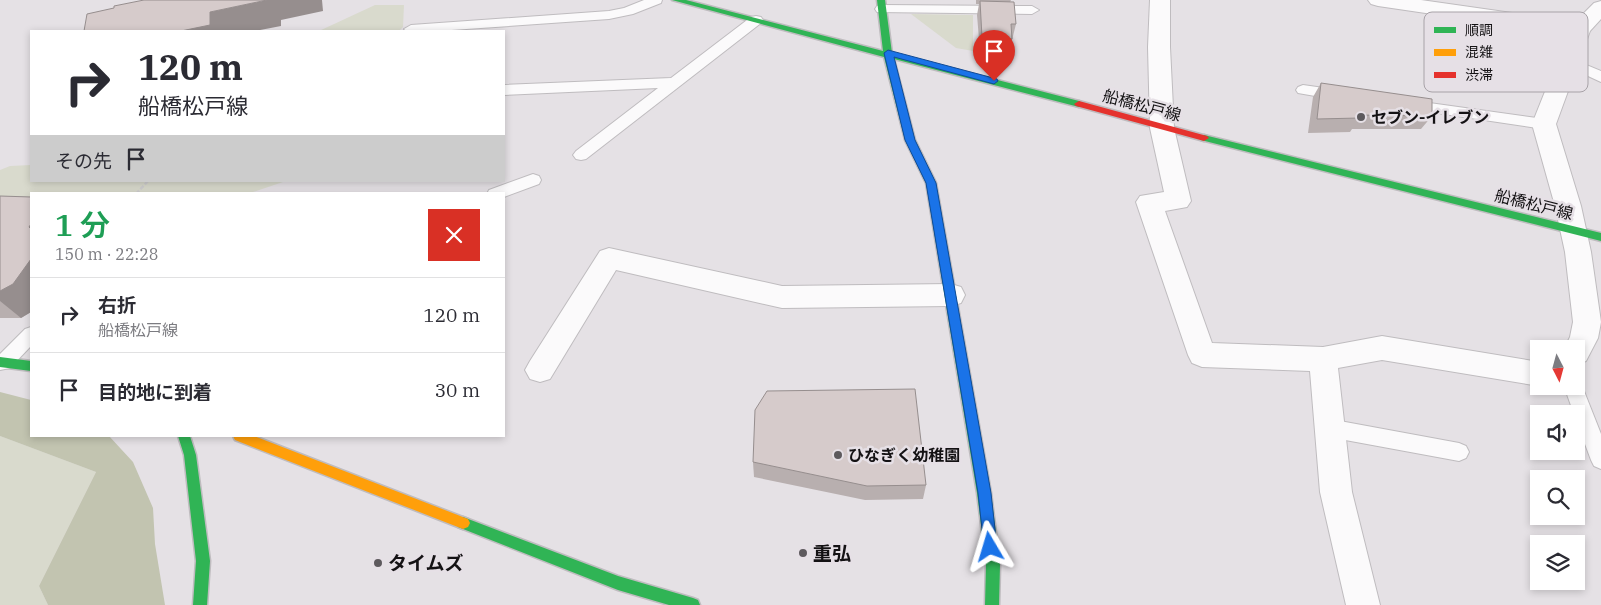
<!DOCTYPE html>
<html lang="ja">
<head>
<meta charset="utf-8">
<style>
	body { margin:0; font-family:"IBM Plex Serif","Noto Sans JP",serif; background:#f2f2f3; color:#2b2b33; height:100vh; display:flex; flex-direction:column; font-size:19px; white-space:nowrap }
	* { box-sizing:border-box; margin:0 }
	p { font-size:16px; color:#7c7c81 }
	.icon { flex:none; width:28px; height:28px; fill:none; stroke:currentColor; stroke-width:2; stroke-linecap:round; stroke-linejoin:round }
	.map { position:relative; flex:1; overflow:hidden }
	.drawer { position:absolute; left:30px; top:192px; width:475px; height:245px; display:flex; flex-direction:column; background:#fff; border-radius:0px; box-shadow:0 2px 8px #0003 }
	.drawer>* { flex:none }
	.top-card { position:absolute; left:30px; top:30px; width:475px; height:152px; border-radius:0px; box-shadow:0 2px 8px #0003; background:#fff; color:#2b2b33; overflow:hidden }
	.needle { width:32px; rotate:174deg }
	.tools { position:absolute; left:1530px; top:340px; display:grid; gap:10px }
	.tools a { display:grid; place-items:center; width:55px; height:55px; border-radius:0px; background:#fff; box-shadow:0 2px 8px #0003; font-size:25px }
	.pin { position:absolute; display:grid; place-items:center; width:42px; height:42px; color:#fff; margin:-51px -21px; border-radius:50% 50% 50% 0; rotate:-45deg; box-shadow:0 0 5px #0007 }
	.pin .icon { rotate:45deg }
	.me { position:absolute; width:55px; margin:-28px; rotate:353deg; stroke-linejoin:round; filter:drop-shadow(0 0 4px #0008) }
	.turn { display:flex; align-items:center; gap:18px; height:105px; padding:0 25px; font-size:22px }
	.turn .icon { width:65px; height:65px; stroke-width:2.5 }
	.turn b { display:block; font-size:35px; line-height:42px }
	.then { display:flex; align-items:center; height:48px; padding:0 25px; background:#0003; gap:10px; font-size:19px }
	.round { display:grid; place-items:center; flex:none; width:52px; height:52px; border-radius:0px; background:#f2f2f3 }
	.headline { display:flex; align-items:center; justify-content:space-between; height:85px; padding:0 25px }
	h1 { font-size:30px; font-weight:600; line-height:38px; color:#1e9e55 }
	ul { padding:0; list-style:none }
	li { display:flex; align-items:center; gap:15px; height:75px; padding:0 25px; border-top:1px solid #e1e1e2 }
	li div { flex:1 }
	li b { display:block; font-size:19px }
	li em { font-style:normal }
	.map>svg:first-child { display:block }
</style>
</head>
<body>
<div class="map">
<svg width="1601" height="605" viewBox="0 0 1601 605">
	<rect width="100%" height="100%" fill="#e5e1e5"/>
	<g fill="#d9dacd">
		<path d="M375 5H404L403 27 399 31H319Z"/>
		<path d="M911 14 973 15V51L956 48Z"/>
		<path d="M31 165V181H286L247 194H31V219H0V170L10 166Z"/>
		<path d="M0 436 96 472 39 586 48 605H0Z"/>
	</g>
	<path fill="#c2c4b0" d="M0 392 31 400V436H109L133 462 153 508 155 544 165 605H48L39 586 96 472 0 436Z"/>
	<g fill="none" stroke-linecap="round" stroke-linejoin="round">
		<defs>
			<g id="lane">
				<path d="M644 0H662L661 3 633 14 609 19 437 31H406L404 29 411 25 609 11 624 8Z"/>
				<path d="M882 5 1032 6 1039 10 1032 14 877 12 875 9 877 6Z"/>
				<path d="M756 16 761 17 763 20 761 23 586 159 581 160 576 159 573 155 576 151 658 88 504 95V85L671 78 751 17Z"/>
				<path d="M1567 57 1601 71V82L1562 64 1560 61 1562 58Z"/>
				<path d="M1303 85 1338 90 1343 92 1345 95 1343 98 1338 100 1298 93 1296 90 1298 87Z"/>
				<path d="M1408 100 1544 119 1549 120 1551 124 1549 128 1544 129 1403 108 1401 105 1403 102Z"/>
				<path d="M533 174 539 176 541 180 539 184 504 197V194H487L489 190Z"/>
				<path d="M31 327V346L10 368 0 370V354L25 329Z"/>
				<path d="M1576 379 1580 380 1582 386 1601 434V469L1594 466 1591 460 1576 420V414H1574L1564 386H1576Z"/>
				<path d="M1329 419 1459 443 1466 446 1469 452 1466 458 1459 461 1329 437 1322 434 1319 428 1322 422Z"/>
			</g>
			<g id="street">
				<path d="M1150 0H1170V47L1174 128 1191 201 1187 207 1165 211 1212 343 1323 347 1382 336 1539 362V386L1382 360 1338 368 1352 492 1380 605H1346L1320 492 1310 371 1202 367 1192 363 1188 355 1136 202 1140 196 1164 192 1150 128 1148 47Z"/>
				<path d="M1368 0H1421L1575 22 1594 3 1601 1V19L1590 31 1556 124 1581 206 1591 252 1601 322 1598 338 1586 361 1576 365V349H1564L1570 337 1573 322 1565 252 1555 206 1532 124 1568 34 1378 6 1371 4Z"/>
				<path d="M609 248 782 286 951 284 961 287 965 295 961 303 951 306 782 308 616 270 550 379 540 382 530 379 525 370 530 361 600 251Z"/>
			</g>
			<g id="fast">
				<path d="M672 0H686L883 51 877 0H885L892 53 1079 101 1084 104 1079 107 894 59 915 140 936 183 991 493 1000 565 999 605H985L986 565 977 493 926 183 905 140 884 57Z"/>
				<path d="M1204 135 1601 233V241L1201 140 1199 138Z"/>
				<path d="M0 357 31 361V371L0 367Z"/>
				<path d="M178 436H190L196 455 210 561 207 605H193L196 561 184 455Z"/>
				<path d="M463 517 618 576 693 598 698 600 700 605H669L618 590 458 527 456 523 458 519Z"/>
			</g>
			<path id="slow" d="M233 436H254L468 519 470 523 468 527 463 529 235 440Z"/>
			<path id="jam" d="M1079 101 1207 136 1209 138 1204 141 1076 106 1074 104Z"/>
		</defs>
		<use href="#lane" stroke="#bfbcbf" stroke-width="2"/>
		<use href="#street" stroke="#bfbcbf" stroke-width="2"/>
		<use href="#fast" stroke="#bfbcbf" stroke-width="3"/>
		<use href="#slow" stroke="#bfbcbf" stroke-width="3"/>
		<use href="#jam" stroke="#bfbcbf" stroke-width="3"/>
		<path stroke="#cfcecf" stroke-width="2.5" stroke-dasharray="4.5 2" stroke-linecap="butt" d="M136 194 148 181"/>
		<use href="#lane" fill="#fbfafb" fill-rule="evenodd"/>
		<use href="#street" fill="#fbfafb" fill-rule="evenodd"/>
		<use href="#fast" fill="#30b455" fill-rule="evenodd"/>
		<use href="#slow" fill="#ff9f0a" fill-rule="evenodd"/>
		<use href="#jam" fill="#e5322d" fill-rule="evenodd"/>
	</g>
	<g fill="#b8afaf">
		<path d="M976 0H1011L1010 2 1016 24 1009 52 980 51 977 15 979 4H976Z"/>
		<path d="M1321 83 1432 116 1421 129H1352L1350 132 1308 133 1313 97Z"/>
		<path d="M0 196 31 197V312L21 318H0Z"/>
		<path d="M753 462 926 485 923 499 865 500 754 477Z"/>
	</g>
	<g fill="#968e8e">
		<path d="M267 0H322L323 11 281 20V26L255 31H181L210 12Z"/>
		<path d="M31 259V312L21 318 0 301V291Z"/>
	</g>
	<g fill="#d6cbcb" stroke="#968e8e">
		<path d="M144 0H267L210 12V25L181 31H84L87 14 114 8V6Z"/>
		<path d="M980 1 1014 2 1016 24H1011L1012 39 982 37Z"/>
		<path d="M1321 83 1432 99V116L1359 115V118L1317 119Z"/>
		<path d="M0 196 31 197V224L29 227 31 229V259L13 284 0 291Z"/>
		<path d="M915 389 926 485 867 486 753 462 755 410 767 391Z"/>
	</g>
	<path fill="#1a73e8" stroke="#114b97" d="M888 50 997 79 998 81 994 84 894 57 915 140 936 183 991 493 997 547 995 552 990 554 986 552 984 547 978 493 926 183 905 140 884 53Z"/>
	<g fill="#5d5a5d" stroke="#e6e0e6" stroke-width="2">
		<circle cx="1361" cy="117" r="5"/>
		<circle cx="838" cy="455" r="5"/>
		<circle cx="803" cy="553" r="5"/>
		<circle cx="378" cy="563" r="5"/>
	</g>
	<g text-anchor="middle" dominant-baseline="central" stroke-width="5" stroke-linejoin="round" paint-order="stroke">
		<g font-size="16" fill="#141214" stroke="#e6e0e6">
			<text transform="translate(1142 105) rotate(15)">船橋松戸線</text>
			<text transform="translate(1534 204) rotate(14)">船橋松戸線</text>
		</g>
		<g font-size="16" font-weight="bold" fill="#141214" stroke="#e6e0e6" text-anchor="start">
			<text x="1371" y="117">セブン-イレブン</text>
			<text x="848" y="455">ひなぎく幼稚園</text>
		</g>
		<g font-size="19" font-weight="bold" fill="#141214" stroke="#e6e0e6" text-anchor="start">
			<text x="813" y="553">重弘</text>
			<text x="388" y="563">タイムズ</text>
		</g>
	</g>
	<rect x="1424" y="12" width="164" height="80" rx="8" fill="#e6e0e6" stroke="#a7a2a7" stroke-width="1"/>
	<rect x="1434" y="27" width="22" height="6" fill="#30b455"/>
	<rect x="1434" y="49" width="22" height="7" fill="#ff9f0a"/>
	<rect x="1434" y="72" width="22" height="6" fill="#e5322d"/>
	<g font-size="14" fill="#141214">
		<text x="1465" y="35">順調</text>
		<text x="1465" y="57">混雑</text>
		<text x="1465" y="80">渋滞</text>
	</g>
</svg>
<div class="tools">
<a><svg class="needle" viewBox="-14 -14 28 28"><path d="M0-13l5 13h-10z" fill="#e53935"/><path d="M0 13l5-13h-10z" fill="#7c7c81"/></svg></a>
<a><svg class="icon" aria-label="sound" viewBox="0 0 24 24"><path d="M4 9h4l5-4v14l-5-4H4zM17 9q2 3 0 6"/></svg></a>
<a><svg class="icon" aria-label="search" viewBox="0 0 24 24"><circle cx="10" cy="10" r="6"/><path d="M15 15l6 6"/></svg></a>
<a><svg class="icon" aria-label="layers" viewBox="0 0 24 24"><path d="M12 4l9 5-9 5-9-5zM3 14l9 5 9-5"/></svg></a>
</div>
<div class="pin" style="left:994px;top:81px;background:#d93025"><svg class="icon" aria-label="arrive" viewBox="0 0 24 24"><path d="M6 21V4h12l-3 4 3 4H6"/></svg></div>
<svg class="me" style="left:990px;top:547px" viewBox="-20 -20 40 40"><path d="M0-17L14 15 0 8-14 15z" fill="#1a73e8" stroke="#fff" stroke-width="4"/></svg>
<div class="top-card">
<div class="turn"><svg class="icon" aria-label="right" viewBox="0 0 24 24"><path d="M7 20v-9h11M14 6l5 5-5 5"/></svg><div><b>120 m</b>船橋松戸線</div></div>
<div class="then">その先<svg class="icon" aria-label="arrive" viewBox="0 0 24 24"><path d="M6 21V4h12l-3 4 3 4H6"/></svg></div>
</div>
<section class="drawer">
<div class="headline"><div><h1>1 分</h1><p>150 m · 22:28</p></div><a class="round" style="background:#d93025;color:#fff"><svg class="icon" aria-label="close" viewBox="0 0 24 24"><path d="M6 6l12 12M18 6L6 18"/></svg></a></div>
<ul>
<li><svg class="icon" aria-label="right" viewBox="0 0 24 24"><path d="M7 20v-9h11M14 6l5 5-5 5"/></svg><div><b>右折</b><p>船橋松戸線</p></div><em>120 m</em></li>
<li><svg class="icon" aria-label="arrive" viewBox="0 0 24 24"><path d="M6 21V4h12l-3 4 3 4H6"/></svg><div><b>目的地に到着</b></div><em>30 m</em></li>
</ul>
</section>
</div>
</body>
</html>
